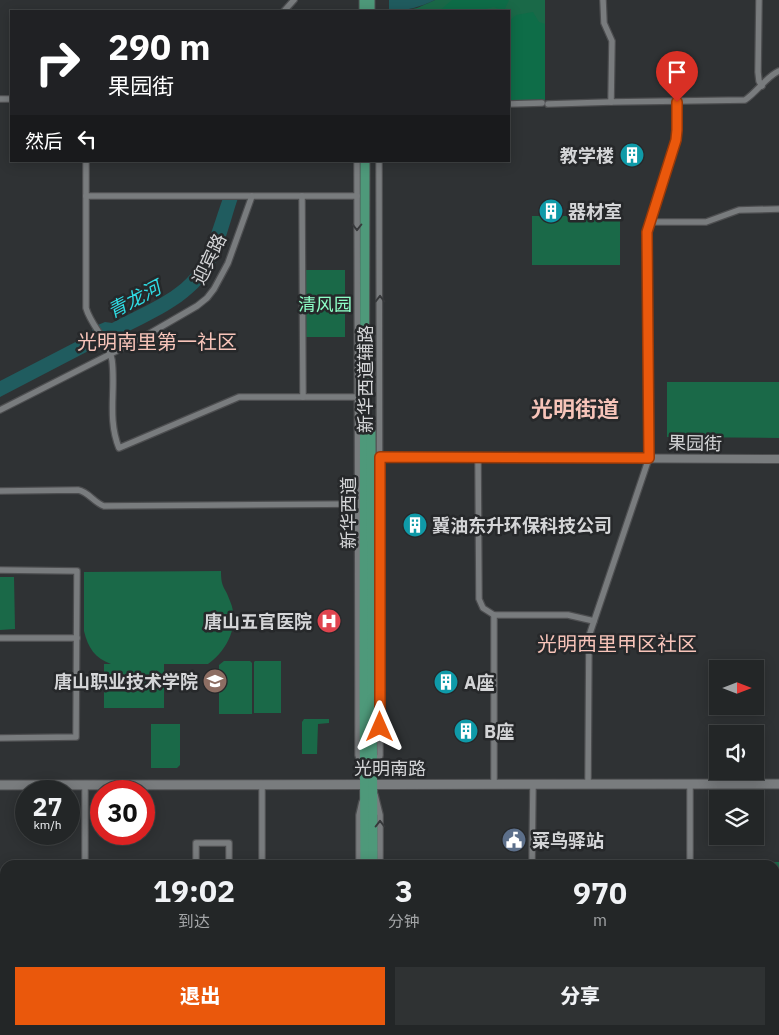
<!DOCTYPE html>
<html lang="zh">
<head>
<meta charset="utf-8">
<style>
	body { margin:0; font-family:"IBM Plex Sans","Noto Sans SC",sans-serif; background:#2f3233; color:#f1f3f6; height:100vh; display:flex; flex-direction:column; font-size:19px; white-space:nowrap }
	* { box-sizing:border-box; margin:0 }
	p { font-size:16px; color:#a3a5a7 }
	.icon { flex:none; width:28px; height:28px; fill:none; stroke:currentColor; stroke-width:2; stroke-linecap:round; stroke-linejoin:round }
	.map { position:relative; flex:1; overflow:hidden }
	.side { position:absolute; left:0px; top:860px; width:780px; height:175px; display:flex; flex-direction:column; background:#232627; border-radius:15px 15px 0 0; box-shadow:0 2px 12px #0003,0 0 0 1px #404344 }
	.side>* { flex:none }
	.banner { position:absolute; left:10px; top:10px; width:500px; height:152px; border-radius:0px; box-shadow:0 2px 12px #0003,0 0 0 1px #404344; background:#202124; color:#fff; overflow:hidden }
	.needle { width:32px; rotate:90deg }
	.tools { position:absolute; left:709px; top:660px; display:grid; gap:10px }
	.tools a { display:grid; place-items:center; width:55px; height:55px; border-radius:0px; background:#232627; box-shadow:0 2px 12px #0003,0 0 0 1px #404344; font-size:25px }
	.speed { position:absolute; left:15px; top:780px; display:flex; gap:10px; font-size:25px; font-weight:700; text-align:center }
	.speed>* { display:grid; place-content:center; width:65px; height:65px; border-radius:50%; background:#232627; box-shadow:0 2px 12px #0003,0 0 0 1px #404344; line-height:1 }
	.speed small { font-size:12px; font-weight:400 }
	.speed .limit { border:8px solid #d22; background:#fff; color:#111 }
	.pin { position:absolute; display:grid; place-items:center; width:42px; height:42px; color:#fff; margin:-51px -21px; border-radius:50% 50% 50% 0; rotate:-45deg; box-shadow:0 0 5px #0007 }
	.pin .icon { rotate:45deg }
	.me { position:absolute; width:55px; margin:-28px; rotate:0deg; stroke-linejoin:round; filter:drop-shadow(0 0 4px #0008) }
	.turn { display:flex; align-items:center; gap:18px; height:105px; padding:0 15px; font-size:22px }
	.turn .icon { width:65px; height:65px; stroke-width:2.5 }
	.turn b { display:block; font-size:35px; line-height:42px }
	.then { display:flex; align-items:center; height:48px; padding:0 15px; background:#0003; gap:10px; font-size:19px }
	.eta { display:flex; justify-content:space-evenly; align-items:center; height:85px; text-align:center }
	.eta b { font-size:30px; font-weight:800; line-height:35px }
	.primary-button { display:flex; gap:10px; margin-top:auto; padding:10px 15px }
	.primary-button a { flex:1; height:58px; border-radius:0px; background:#ea580c; color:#fff; font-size:20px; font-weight:800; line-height:58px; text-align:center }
	.primary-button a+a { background:#2f3233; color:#f1f3f6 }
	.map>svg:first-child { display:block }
</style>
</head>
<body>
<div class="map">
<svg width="779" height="1035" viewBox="0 0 779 1035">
	<rect width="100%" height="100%" fill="#2f3234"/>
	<g fill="#1a6948">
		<path d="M435 0H545V100H509V11H402L417 8Z"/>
		<rect x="532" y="216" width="88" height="49"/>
		<rect x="306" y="270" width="39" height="67"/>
		<path d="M667 382H779V438L667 437Z"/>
		<path d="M221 571C221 589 225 586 230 601 240 624 228 650 208 664H164V708H104V664H111C95 658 88 648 84 631V572Z"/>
		<path d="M0 577H14L15 629 0 630Z"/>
		<path d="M224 661H250L252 663V714H219V665Z"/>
		<path d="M255 661H281V713H254V662Z"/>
		<path d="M304 719H329V723L318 724 317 754H302V722Z"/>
		<path d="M151 724H180V765L177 768H151Z"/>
		<path d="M698 862H779V927H775V865H698Z"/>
	</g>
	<g fill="#0e6d48">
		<path d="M452 0H509L504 11 494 7 476 11H439Z"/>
		<path d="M533 12 539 22 545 24V100H509V21L516 15Z"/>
	</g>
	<g fill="#205c5f">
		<path d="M389 0H435C420 7 406 11 389 11Z"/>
		<path d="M223 198H238C230 222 224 249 211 271 191 304 150 320 117 337 111 344 105 346 96 347L0 397V381L91 334 93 327 105 322 112 323C141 307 180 294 198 264 209 244 215 220 223 198Z"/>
	</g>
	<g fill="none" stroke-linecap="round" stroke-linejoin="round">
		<defs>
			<g id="minor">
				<path d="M603 0 604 23 612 41 611 102 745 100C757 92 767 76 779 71"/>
				<path d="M759 0 758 72 759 81 762 86"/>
				<path d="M284 11 294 0"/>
				<path d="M0 99H11"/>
				<path d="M509 104 542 103"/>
				<path d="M548 104 611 102"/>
				<path d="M86 161V308C91 326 109 341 112 360 116 390 107 418 119 448L239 397H357"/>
				<path d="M357 161 358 690V755L362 769"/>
				<path d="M86 196H357"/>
				<path d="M302 196 303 397"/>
				<path d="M649 222H706L739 210 779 209"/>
				<path d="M0 410 140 339 197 306 207 298 214 289 228 263 252 196"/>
				<path d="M478 457 479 599 483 608 494 615H568L594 621"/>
				<path d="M0 491 78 490C89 492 93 502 104 506L358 504"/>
				<path d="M0 570 77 571 76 737 0 738"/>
				<path d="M0 638H77"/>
				<path d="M375 776 380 755 379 161"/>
				<path d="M588 784 589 636 649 458 647 232 676 140 677 130V102"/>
				<path d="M85 785V865"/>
				<path d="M262 785V865"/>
				<path d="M494 785V615"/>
				<path d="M375 795 380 815V865"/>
				<path d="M196 865V843H229V865"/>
				<path d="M359 865V815L362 802"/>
				<path d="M532 865 533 784"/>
				<path d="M690 865V784"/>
				<path d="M0 951H5"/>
				<path d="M775 1014H779"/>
				<path d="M48 1030V1031"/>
				<path d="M86 1030V1035"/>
				<path d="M211 1030 219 1034 262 1033"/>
				<path d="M359 1030V1035"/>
				<path d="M551 1030 553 1035"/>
				<path d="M706 1030V1035"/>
				<path d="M380 1035V1030"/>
			</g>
			<path id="tertiary" d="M371 457 779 459"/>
			<path id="secondary" d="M0 785 779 784"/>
			<g id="primary">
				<path d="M364 0V11"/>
				<path d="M370 0V11"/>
				<path d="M365 161 364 690 365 865"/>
				<path d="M371 431 373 865"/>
				<path d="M366 1030V1035"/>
				<path d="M372 1035V1030"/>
			</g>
		</defs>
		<use href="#minor" stroke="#4d4e50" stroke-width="8"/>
		<use href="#tertiary" stroke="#4d4e50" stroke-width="10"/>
		<use href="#secondary" stroke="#4d4e50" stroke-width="11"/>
		<use href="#primary" stroke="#4d4e50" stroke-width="11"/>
		<use href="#minor" stroke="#797c7e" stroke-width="5.5"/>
		<use href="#tertiary" stroke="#797c7e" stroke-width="8"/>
		<use href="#secondary" stroke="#797c7e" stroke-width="9"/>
		<use href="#primary" stroke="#4e997a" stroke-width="9"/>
	</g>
	<defs><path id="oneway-chevron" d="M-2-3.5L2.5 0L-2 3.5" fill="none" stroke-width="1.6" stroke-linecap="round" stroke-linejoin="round" transform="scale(1.25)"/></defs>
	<g stroke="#37393b">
		<use href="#oneway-chevron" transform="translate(357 227) rotate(90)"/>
		<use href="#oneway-chevron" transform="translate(380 299) rotate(-90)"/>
		<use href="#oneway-chevron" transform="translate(380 824) rotate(-90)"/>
	</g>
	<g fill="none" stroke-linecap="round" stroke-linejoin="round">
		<defs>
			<path id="route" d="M380 727V457L649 458 647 232 676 140 677 130V102"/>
		</defs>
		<use href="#route" stroke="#983908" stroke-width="12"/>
		<use href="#route" stroke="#ea580c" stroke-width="9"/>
	</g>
	<defs>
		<symbol id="building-disc" viewBox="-11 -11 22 22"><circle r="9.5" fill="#0f9aa8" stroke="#26282a"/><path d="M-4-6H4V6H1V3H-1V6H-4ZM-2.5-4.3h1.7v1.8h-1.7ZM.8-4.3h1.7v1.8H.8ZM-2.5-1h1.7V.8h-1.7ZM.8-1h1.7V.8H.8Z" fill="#fff"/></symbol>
		<symbol id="hospital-disc" viewBox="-11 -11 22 22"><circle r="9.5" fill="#e0444e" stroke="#26282a"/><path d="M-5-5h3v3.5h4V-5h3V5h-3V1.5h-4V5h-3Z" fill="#fff"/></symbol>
		<symbol id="university-disc" viewBox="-11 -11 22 22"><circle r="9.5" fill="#8d6e63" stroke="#26282a"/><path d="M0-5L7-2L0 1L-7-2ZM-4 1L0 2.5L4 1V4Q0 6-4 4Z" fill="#fff"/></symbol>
		<symbol id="civic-disc" viewBox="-11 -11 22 22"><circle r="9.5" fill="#5c6f8a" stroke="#26282a"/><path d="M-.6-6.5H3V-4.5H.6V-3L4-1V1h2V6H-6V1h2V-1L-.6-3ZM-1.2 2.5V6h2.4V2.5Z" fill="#fff"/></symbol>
	</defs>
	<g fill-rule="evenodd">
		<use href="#building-disc" x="618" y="141" width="28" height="28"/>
		<use href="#building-disc" x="537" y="197" width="28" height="28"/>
		<use href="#building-disc" x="401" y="511" width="28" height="28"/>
		<use href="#hospital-disc" x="315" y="607" width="28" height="28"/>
		<use href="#university-disc" x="201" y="667" width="28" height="28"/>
		<use href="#building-disc" x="432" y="668" width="28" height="28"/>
		<use href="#building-disc" x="452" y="717" width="28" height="28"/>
		<use href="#civic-disc" x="500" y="826" width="28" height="28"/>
	</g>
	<g text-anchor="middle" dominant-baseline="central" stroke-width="5" stroke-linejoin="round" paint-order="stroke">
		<g font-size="18" font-weight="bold" fill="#d4d5d7" stroke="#26282a" text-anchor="start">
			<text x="614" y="155" text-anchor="end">教学楼</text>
			<text x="568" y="211">器材室</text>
			<text x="432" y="525">冀油东升环保科技公司</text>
			<text x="312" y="621" text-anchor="end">唐山五官医院</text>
			<text x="198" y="681" text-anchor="end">唐山职业技术学院</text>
			<text x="464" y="682">A座</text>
			<text x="484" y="731">B座</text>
			<text x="532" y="840">菜鸟驿站</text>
		</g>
		<g font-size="18" fill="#d4d5d7" stroke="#26282a">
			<text transform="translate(209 259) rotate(-64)">迎宾路</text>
			<text transform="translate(365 379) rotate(-90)">新华西道辅路</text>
			<text transform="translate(695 443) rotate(1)">果园街</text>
			<text transform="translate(348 513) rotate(-90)">新华西道</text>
			<text x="390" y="768">光明南路</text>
		</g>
		<g font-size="18" fill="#8effc7" stroke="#26282a">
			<text x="325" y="304">清风园</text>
		</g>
		<g font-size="19" font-style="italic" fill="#2fdce4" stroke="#26282a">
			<text transform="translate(134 299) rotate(-28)">青龙河</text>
		</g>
		<g font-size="20" fill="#f7c4b9" stroke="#26282a">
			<text x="157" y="341">光明南里第一社区</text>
			<text x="617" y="643">光明西里甲区社区</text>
		</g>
		<g font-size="22" font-weight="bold" fill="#f7c4b9" stroke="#26282a">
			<text x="575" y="408">光明街道</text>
		</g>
	</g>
</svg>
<div class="tools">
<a><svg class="needle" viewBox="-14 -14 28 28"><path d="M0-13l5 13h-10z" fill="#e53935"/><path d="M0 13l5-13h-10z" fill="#a3a5a7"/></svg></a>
<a><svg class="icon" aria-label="sound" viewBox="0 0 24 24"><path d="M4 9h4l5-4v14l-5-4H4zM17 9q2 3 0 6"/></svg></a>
<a><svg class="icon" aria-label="layers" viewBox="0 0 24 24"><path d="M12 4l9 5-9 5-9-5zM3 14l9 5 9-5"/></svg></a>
</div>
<div class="speed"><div>27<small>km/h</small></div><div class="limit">30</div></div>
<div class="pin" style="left:677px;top:102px;background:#d93025"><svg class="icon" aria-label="arrive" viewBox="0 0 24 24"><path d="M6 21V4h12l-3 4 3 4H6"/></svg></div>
<svg class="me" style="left:380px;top:727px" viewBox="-20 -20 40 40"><path d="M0-17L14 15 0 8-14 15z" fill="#ea580c" stroke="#fff" stroke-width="4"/></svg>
<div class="banner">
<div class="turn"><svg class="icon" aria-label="right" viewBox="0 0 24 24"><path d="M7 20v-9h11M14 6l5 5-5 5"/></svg><div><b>290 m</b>果园街</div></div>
<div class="then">然后<svg class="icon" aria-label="left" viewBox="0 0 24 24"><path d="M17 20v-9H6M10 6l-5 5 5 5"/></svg></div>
</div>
<section class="side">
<div class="eta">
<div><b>19:02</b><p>到达</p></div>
<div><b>3</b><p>分钟</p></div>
<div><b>970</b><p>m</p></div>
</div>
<div class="primary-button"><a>退出</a><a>分享</a></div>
</section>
</div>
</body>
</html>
